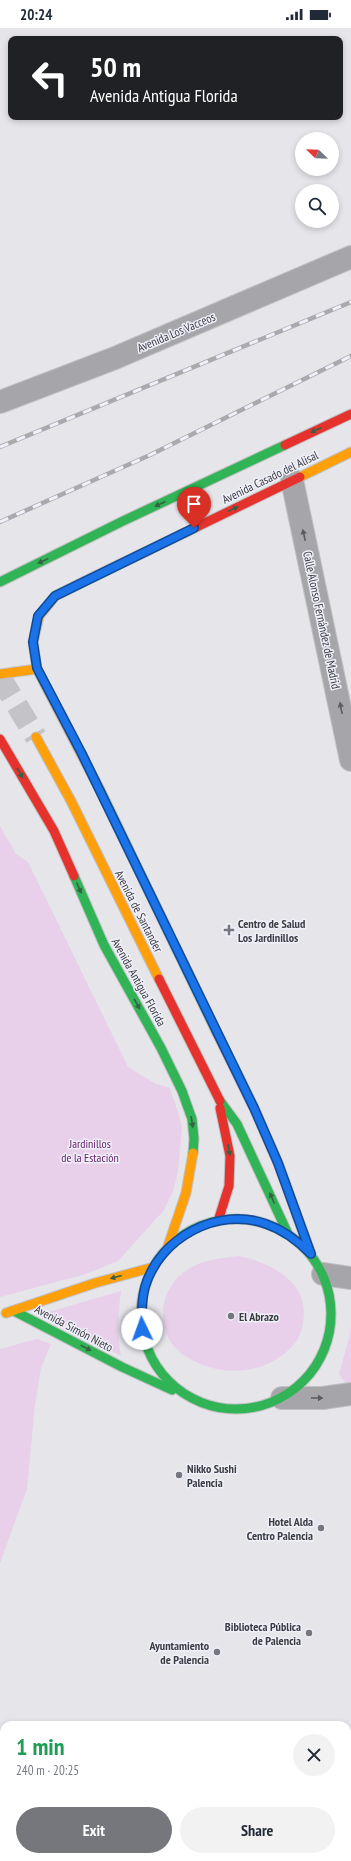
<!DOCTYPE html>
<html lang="en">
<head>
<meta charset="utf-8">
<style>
	body { margin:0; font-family:"PT Sans Narrow",sans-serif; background:#f2f2f3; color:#1f2937; height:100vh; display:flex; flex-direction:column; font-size:15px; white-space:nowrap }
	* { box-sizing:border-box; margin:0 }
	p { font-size:13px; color:#747a83 }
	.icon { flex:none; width:22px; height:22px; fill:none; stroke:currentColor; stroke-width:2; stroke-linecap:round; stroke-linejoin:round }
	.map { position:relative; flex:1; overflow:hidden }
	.side { position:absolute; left:0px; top:1693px; width:351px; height:140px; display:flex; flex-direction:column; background:#fff; border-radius:12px 12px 0 0; box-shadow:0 2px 6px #0003 }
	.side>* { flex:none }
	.top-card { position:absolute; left:8px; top:8px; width:335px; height:84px; border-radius:8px; box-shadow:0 2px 6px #0003; background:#202124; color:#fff; overflow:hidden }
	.needle { width:26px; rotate:293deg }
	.tools { position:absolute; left:295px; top:104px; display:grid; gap:8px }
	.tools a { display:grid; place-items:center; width:44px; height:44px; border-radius:50%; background:#fff; box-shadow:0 2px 6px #0003; font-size:20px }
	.pin { position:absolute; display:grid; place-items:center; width:34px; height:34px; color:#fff; margin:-41px -17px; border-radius:50% 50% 50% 0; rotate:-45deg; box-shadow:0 0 4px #0007 }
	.pin .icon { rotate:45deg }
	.me { position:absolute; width:44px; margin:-22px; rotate:357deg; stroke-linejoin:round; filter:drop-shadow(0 0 3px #0008) }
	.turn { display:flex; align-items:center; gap:14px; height:84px; padding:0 16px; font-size:18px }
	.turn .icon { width:52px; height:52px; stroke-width:2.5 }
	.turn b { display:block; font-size:28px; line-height:34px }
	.round { display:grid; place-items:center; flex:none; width:42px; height:42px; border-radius:21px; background:#f2f2f3 }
	.head { display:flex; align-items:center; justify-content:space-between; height:68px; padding:0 16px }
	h1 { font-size:24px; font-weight:600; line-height:30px; color:#1e9e55 }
	.button { display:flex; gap:8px; margin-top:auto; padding:8px 16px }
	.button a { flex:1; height:46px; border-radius:24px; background:#76777c; color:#fff; font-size:16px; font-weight:600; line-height:46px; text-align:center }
	.button a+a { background:#f2f2f3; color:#1f2937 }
	.status { display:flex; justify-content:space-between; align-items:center; height:28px; padding:0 20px; background:#fff; direction:ltr }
	.status svg { height:11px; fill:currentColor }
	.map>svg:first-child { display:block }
</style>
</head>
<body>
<div class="status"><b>20:24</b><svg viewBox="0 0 49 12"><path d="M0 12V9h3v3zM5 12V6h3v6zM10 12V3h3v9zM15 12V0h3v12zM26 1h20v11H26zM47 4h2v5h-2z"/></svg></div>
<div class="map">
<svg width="351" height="1833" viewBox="0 0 351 1833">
	<rect width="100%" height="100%" fill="#e5e5ea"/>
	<g fill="#e8d0eb">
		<path d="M0 798 16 826 28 834 128 1039 156 1056 170 1060 177 1081 182 1099 178 1143 173 1163 164 1182 118 1233 86 1246 0 1269Z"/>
		<path d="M239 1228C271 1235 310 1254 303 1294 302 1301 299 1311 294 1316 267 1349 215 1351 181 1325 155 1305 158 1263 184 1244 200 1232 220 1230 239 1228Z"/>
		<path d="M121 1263C118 1285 117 1306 121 1328L45 1285Z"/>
		<path d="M351 1298V1355L345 1354 339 1346 350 1307Z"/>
		<path d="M37 1311 51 1316 41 1340 35 1376 27 1461 0 1535V1321Z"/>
	</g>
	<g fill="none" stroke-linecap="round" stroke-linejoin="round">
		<path stroke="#c3c3c8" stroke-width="22" stroke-dasharray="22 11" stroke-linecap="butt" d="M0 649 36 709"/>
		<defs>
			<g id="street">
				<path d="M0 374 115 330 351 229"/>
				<path d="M292 452 351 732"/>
				<path d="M323 1246 351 1250"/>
				<path d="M282 1370H323L351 1366"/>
			</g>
			<g id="fast">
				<path d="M0 554 123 493 285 417"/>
				<path d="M100 762 216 1003"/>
				<path d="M74 848 104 917 161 1020 182 1063 192 1091 194 1111 193 1125"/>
				<path d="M220 1073 237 1096 288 1206"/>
				<circle cx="236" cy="1286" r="95"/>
				<path d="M14 1283 122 1339 172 1362"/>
			</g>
			<g id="slow">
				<path d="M300 449 351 424"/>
				<path d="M85 553 55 568 39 588 33 614 37 641 100 762"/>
				<path d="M0 646 37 641"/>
				<path d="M36 709 71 773 159 951"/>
				<path d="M167 1221 186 1165 193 1125"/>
				<path d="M6 1285 95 1255 154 1239"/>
			</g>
			<g id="jam">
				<path d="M285 417 351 386"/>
				<path d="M85 553 300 449"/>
				<path d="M0 711 54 803 74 848"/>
				<path d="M159 951 220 1073"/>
				<path d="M216 1003 254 1080 278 1135 311 1226"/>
				<path d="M218 1193 229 1158 230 1128 220 1080"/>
			</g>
		</defs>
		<use href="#street" stroke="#c0c1c4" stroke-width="24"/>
		<use href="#fast" stroke="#c0c1c4" stroke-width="11"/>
		<use href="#slow" stroke="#c0c1c4" stroke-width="11"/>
		<use href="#jam" stroke="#c0c1c4" stroke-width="11"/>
		<use href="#street" stroke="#a6a5a9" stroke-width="22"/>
		<use href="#fast" stroke="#30b455" stroke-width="9"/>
		<use href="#slow" stroke="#ff9f0a" stroke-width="9"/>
		<use href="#jam" stroke="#e5322d" stroke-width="9"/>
		<defs>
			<g id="rail">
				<path d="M0 419 351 274"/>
				<path d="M0 494 150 427 351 328"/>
			</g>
		</defs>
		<use href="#rail" stroke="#aaaaae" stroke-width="4.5"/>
		<use href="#rail" stroke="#eff0fa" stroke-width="3" stroke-dasharray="9" stroke-linecap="butt"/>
	</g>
	<defs><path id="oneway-solid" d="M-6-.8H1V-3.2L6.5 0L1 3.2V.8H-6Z"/></defs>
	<g fill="#386046">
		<use href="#oneway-solid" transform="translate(316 402) rotate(155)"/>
		<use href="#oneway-solid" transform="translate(160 476) rotate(155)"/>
		<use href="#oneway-solid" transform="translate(233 481) rotate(-26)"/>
		<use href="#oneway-solid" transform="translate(43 533) rotate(154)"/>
		<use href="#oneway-solid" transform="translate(20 745) rotate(60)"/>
		<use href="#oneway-solid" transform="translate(79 860) rotate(66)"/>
		<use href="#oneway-solid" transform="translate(137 976) rotate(61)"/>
		<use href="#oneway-solid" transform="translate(192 1094) rotate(81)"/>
		<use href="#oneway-solid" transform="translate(229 1122) rotate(80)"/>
		<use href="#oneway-solid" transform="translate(272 1170) rotate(-114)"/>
		<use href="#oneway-solid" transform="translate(116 1249) rotate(165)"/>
		<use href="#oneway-solid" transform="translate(86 1320) rotate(28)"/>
	</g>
	<g fill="#5b5c60">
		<use href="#oneway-solid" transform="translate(304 507) rotate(-102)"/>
		<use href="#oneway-solid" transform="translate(341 680) rotate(-101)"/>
		<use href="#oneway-solid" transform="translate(317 1370)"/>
	</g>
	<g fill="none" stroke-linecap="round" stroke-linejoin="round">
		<defs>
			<path id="route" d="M142 1301C142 1287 141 1273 145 1259 159 1210 218 1178 266 1196 284 1202 298 1213 311 1226L278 1135 254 1080 82 726 37 640 33 614 38 588 55 568 194 500"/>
		</defs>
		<use href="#route" stroke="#114b97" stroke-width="10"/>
		<use href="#route" stroke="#1a73e8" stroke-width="7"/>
	</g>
	<g fill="#76777c" stroke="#eff0fa" stroke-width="1.5">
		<path d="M227 896h4v4h4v4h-4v4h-4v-4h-4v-4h4z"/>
		<circle cx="231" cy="1288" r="4"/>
		<circle cx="179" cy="1447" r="4"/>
		<circle cx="321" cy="1500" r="4"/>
		<circle cx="309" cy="1605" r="4"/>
		<circle cx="217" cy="1624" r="4"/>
	</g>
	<g text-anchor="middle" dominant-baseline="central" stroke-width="3" stroke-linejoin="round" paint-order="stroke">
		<g font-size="12" fill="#3b3c40" stroke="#eff0fa">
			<text transform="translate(176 304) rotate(-23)">Avenida Los Vacceos</text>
			<text transform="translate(270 449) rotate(-26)">Avenida Casado del Alisal</text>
			<text transform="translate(322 592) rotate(78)">Calle Alonso Fernández de Madrid</text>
			<text transform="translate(139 883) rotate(63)">Avenida de Santander</text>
			<text transform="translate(139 954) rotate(61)">Avenida Antigua Florida</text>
			<text transform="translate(74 1300) rotate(28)">Avenida Simón Nieto</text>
		</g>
		<g font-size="12" font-weight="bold" fill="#3b3c40" stroke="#eff0fa" text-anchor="start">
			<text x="238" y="895">Centro de Salud<tspan x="238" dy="14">Los Jardinillos</tspan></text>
			<text x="239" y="1288">El Abrazo</text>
			<text x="187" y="1440">Nikko Sushi<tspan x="187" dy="14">Palencia</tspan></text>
			<text x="313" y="1493" text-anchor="end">Hotel Alda<tspan x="313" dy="14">Centro Palencia</tspan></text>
			<text x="301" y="1598" text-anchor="end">Biblioteca Pública<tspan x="301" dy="14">de Palencia</tspan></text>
			<text x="209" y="1617" text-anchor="end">Ayuntamiento<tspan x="209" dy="14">de Palencia</tspan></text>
		</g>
		<g font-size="12" fill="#68236b" stroke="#eff0fa">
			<text x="90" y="1115">Jardinillos<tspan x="90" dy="14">de la Estación</tspan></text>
		</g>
	</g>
</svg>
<div class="tools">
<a><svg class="needle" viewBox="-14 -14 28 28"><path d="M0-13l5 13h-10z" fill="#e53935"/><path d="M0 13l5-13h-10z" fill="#747a83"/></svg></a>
<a><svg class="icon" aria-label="search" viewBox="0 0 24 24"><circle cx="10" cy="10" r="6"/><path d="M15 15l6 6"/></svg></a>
</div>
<div class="pin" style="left:194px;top:500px;background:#d93025"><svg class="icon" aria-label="arrive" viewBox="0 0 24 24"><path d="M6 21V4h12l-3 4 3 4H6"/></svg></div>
<svg class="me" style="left:142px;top:1301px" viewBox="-20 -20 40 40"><circle r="19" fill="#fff"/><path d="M0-13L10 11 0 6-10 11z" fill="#1a73e8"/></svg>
<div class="top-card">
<div class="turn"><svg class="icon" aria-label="left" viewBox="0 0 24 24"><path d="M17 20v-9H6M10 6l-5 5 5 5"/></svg><div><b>50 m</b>Avenida Antigua Florida</div></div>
</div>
<section class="side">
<div class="head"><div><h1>1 min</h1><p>240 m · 20:25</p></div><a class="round"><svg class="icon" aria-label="close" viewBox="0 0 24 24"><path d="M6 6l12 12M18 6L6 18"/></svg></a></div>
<div class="button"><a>Exit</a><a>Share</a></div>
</section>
</div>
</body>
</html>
